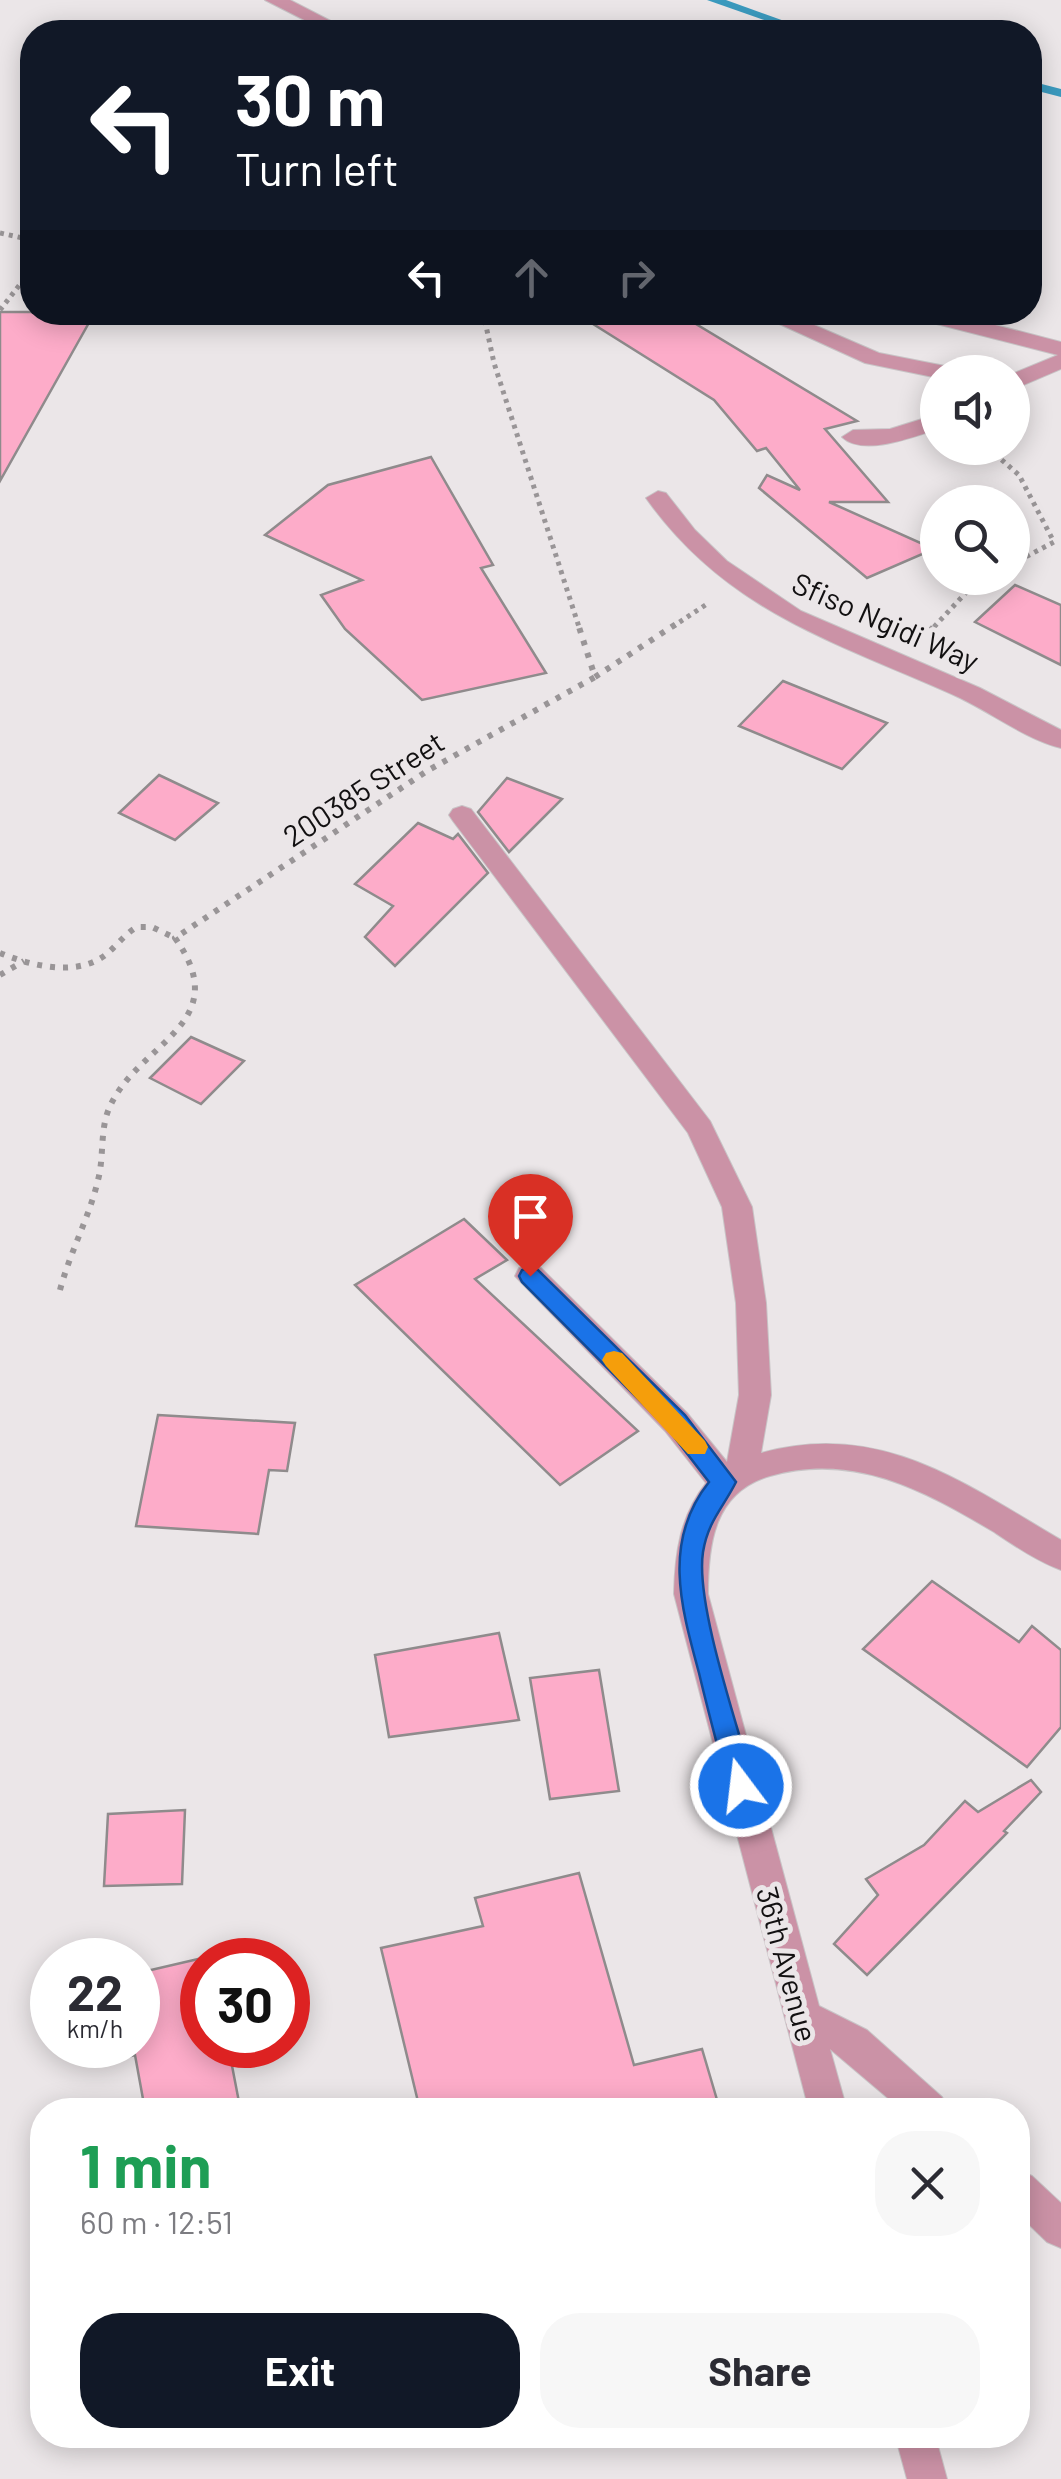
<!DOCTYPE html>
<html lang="en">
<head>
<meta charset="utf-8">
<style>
	body { margin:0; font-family:Barlow,sans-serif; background:#f7f7f7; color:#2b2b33; height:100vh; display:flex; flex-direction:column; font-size:38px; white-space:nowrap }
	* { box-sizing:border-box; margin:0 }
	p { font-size:32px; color:#7c7c81 }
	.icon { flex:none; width:55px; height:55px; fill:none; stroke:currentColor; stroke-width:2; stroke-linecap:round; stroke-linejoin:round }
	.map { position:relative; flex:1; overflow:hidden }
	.sheet { position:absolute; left:30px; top:2098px; width:1000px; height:350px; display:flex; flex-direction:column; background:#fff; border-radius:40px; box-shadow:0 5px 25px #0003 }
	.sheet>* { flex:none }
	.hud { position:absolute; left:20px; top:20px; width:1022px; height:305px; border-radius:40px; box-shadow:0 5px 25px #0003; background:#111827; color:#fff; overflow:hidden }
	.controls { position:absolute; left:920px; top:355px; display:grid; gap:20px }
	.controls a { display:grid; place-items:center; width:110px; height:110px; border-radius:50%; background:#fff; box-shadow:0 5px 25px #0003; font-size:50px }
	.speed { position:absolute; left:30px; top:1938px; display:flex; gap:20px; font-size:50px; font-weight:700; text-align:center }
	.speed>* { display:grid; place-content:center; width:130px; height:130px; border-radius:50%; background:#fff; box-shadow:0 5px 25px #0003; line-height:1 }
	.speed small { font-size:25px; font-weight:400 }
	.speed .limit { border:15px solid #d22; background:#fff; color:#111 }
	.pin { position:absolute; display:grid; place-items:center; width:85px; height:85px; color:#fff; margin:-102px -42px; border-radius:50% 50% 50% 0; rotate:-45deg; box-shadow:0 0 10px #0007 }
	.pin .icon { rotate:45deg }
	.me { position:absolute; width:110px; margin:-55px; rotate:345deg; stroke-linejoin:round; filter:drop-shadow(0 0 8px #0008) }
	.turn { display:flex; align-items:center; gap:35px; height:210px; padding:0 50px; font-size:45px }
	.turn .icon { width:130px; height:130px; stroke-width:2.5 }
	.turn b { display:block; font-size:70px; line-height:85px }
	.lanes { display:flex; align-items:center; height:95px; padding:0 50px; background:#0003; justify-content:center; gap:50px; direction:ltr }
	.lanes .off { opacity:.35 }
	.round { display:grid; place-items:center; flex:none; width:105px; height:105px; border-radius:40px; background:#f7f7f7 }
	.head { display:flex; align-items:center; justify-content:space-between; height:170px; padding:0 50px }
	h1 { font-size:60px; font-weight:700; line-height:75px; color:#1e9e55 }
	.action { display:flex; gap:20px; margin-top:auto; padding:20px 50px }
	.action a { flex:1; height:115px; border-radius:40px; background:#111827; color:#fff; font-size:40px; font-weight:700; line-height:115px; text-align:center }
	.action a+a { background:#f7f7f7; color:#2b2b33 }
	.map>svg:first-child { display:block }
</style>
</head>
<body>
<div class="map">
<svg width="1061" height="2479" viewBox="0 0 1061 2479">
	<rect width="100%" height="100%" fill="#ebe6e8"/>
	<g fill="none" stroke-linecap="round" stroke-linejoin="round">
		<g fill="#3b9abe" fill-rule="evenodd">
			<path d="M707 0H726L815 32H798Z"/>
			<path d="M1030 81 1061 89V97L1030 89Z"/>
		</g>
	</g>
	<g fill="#fdacc9" stroke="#8f8b8c" stroke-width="2.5">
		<path d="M0 312H95L0 481Z"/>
		<path d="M574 312H676L857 421 825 429 888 502H829L934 549 867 578 759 488 767 475 800 490 766 448 757 451 714 400Z"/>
		<path d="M431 457 493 565 481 568 546 673 422 700 345 629 321 595 362 580 265 535 328 485Z"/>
		<path d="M1015 585 1061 605V665L975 622Z"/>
		<path d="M783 681 887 723 842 769 739 726Z"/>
		<path d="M159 775 218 803 175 840 119 813Z"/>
		<path d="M507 778 562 799 509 852 478 812Z"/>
		<path d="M418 823 453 839 458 834 488 873 395 966 365 937 393 906 355 884Z"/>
		<path d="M191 1037 244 1061 201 1104 150 1078Z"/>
		<path d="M464 1219 507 1260 475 1279 638 1431 560 1485 355 1285Z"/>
		<path d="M158 1415 295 1423 287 1471 269 1470 258 1534 136 1526Z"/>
		<path d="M932 1581 1019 1642 1032 1626 1061 1650V1727L1027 1767 863 1649Z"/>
		<path d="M499 1633 519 1720 389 1737 375 1655Z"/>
		<path d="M599 1670 619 1791 550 1799 530 1678Z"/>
		<path d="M1031 1780 1041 1792 1004 1831 1007 1833 867 1975 834 1944 878 1895 866 1879 924 1845 965 1801 978 1812Z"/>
		<path d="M185 1810 182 1884 104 1886 108 1814Z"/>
		<path d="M579 1873 634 2065 702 2049 720 2110H420L381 1948 483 1926 475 1898Z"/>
		<path d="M211 1956 212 1960H202V2045H228L239 2102 206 2110H145L135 2055 106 2062 104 2045H138V1973Z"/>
	</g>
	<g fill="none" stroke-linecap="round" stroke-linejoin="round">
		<defs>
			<g id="minor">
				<path d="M265 0H290L352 32H328Z"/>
				<path d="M753 312H784L879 353 950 367 953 372H938V378L865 363Z"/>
				<path d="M906 312H945L1061 342V369L1012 390V374L1058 355 909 317Z"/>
				<path d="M938 414V429C913 437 863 457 842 437L853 430 890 429Z"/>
				<path d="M658 491 666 493 695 530 727 561 801 611 980 688 1061 730V748C1025 739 992 713 958 697 836 642 728 613 646 498Z"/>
				<path d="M462 806 471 809 710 1121 752 1207 766 1303 771 1395 761 1453C880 1420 962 1482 1061 1540V1570C1037 1561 1015 1546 994 1532 923 1490 854 1452 770 1476 714 1492 708 1544 708 1594L819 2006 867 2030 942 2097 948 2110H902L830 2049 847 2110H809L674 1594C675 1553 680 1516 706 1483L665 1431 515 1276 519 1268 530 1264 541 1268 687 1413 727 1462 739 1395 736 1303 722 1207 688 1133 453 821 449 815 453 809Z"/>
				<path d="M1018 2170 1032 2176 1061 2203V2248L1047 2242 1018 2214Z"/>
				<path d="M895 2435H935L947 2479H907Z"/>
			</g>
		</defs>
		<use href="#minor" stroke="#c8c4c6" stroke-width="2"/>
		<g stroke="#999597" stroke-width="5" stroke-dasharray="4 5" stroke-linecap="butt">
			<path d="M0 233 32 240"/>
			<path d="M0 310 32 269"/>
			<path d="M483 312 494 363 579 627"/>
			<path d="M988 448 1019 475 1054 542 1012 564"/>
			<path d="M672 627 707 604"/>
			<path d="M934 627 974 584 987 578"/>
		</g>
		<g stroke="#999597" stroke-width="6" stroke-dasharray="5 8" stroke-linecap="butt">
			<path d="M930 631 936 624"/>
			<path d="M595 677 676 624"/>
			<path d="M0 953C29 965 72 976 101 958 114 950 123 935 137 927H152L175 938"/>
			<path d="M0 975 24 961"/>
			<path d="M60 1290C70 1252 89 1218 98 1180 104 1158 100 1133 108 1111 134 1043 238 1026 175 938L427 771 595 677 578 624"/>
		</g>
		<use href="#minor" fill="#cb92a6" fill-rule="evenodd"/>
	</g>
	<path fill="#1a73e8" stroke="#114b97" stroke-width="2.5" d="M530 1267 538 1270 685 1415 736 1482C723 1508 708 1521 703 1552 695 1605 739 1729 754 1786L751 1794 741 1797 732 1794 728 1786C718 1748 708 1711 699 1673 681 1607 662 1541 709 1482L668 1429 522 1282 519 1276 522 1270Z"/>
	<path fill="#f59e0b" d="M614 1351 622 1353 705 1441 708 1447 705 1454H688L606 1366 602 1360 606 1353Z"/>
	<g text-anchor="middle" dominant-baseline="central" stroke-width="10" stroke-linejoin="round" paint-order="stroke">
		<g font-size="30" fill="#121011" stroke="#ebe6e8">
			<text transform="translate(886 621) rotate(24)">Sfiso Ngidi Way</text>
			<text transform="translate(363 788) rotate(-33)">200385 Street</text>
			<text transform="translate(788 1964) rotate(75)">36th Avenue</text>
		</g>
	</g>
</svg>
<div class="controls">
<a><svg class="icon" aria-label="sound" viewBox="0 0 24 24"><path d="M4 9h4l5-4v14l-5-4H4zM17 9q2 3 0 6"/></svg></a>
<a><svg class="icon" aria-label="search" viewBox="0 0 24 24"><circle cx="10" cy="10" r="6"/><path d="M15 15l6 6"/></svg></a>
</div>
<div class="speed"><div>22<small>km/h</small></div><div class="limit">30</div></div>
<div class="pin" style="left:530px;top:1276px;background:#d93025"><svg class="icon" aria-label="arrive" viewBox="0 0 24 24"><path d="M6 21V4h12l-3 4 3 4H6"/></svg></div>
<svg class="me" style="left:741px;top:1786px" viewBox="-20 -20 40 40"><circle r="17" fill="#1a73e8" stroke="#fff" stroke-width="3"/><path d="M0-11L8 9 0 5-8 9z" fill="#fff"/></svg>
<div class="hud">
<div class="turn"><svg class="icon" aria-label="left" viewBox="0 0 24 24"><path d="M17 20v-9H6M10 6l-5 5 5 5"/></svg><div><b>30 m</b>Turn left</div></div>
<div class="lanes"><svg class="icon" aria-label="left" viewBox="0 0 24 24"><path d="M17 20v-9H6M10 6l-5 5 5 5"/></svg><svg class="icon off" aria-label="ahead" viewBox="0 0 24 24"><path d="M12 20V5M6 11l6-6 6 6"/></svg><svg class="icon off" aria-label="right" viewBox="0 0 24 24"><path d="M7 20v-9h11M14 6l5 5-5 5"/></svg></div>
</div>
<section class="sheet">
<div class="head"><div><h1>1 min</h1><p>60 m · 12:51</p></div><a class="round"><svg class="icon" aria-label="close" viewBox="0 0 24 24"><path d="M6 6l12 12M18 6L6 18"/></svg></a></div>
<div class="action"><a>Exit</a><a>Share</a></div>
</section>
</div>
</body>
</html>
